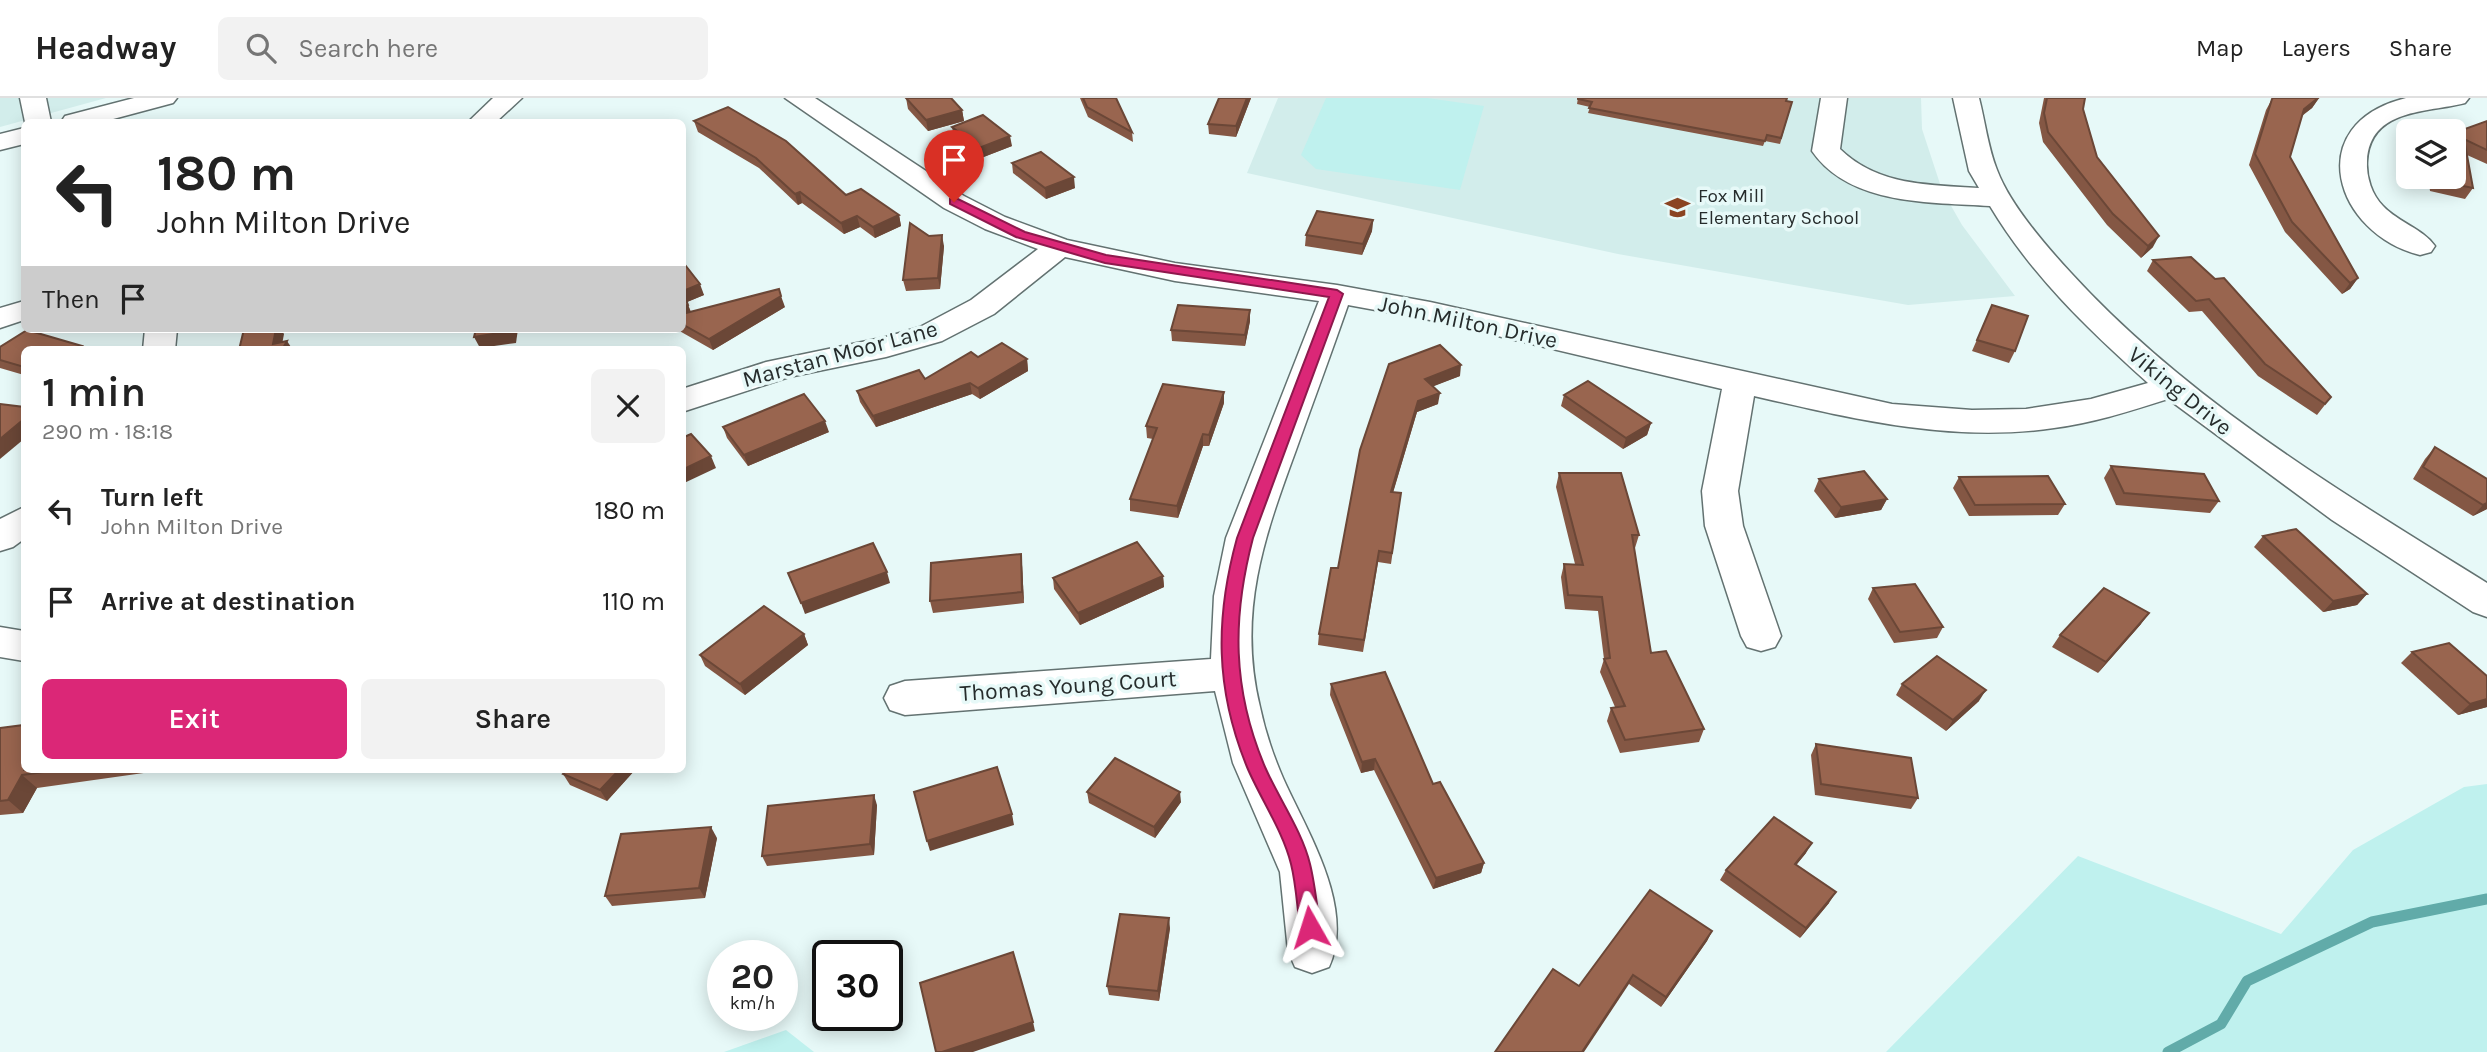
<!DOCTYPE html>
<html lang="en">
<head>
<meta charset="utf-8">
<style>
	body { margin:0; font-family:Karla,sans-serif; background:#f2f2f2; color:#222; height:100vh; display:flex; flex-direction:column; font-size:26px; white-space:nowrap }
	* { box-sizing:border-box; margin:0 }
	p { font-size:23px; color:#767676 }
	.icon { flex:none; width:38px; height:38px; fill:none; stroke:currentColor; stroke-width:2; stroke-linecap:round; stroke-linejoin:round }
	.map { position:relative; flex:1; overflow:hidden }
	.drawer { position:absolute; left:21px; top:248px; width:665px; height:427px; display:flex; flex-direction:column; background:#fff; border-radius:10px; box-shadow:0 4px 18px #0003 }
	.drawer>* { flex:none }
	.hud { position:absolute; left:21px; top:21px; width:665px; height:214px; border-radius:10px; box-shadow:0 4px 18px #0003; background:#fff; color:#222; overflow:hidden }
	.controls { position:absolute; left:2396px; top:21px; display:grid; gap:14px }
	.controls a { display:grid; place-items:center; width:70px; height:70px; border-radius:10px; background:#fff; box-shadow:0 4px 18px #0003; font-size:35px }
	.speed { position:absolute; left:707px; top:842px; display:flex; gap:14px; font-size:35px; font-weight:700; text-align:center }
	.speed>* { display:grid; place-content:center; width:91px; height:91px; border-radius:50%; background:#fff; box-shadow:0 4px 18px #0003; line-height:1 }
	.speed small { font-size:18px; font-weight:400 }
	.speed .limit { border:4px solid #111; border-radius:10px; background:#fff; color:#111 }
	.pin { position:absolute; display:grid; place-items:center; width:60px; height:60px; color:#fff; margin:-72px -30px; border-radius:50% 50% 50% 0; rotate:-45deg; box-shadow:0 0 7px #0007 }
	.pin .icon { rotate:45deg }
	.me { position:absolute; width:77px; margin:-38px; rotate:354deg; stroke-linejoin:round; filter:drop-shadow(0 0 5px #0008) }
	.turn { display:flex; align-items:center; gap:24px; height:147px; padding:0 21px; font-size:32px }
	.turn .icon { width:91px; height:91px; stroke-width:2.5 }
	.turn b { display:block; font-size:49px; line-height:60px }
	.then { display:flex; align-items:center; height:66px; padding:0 21px; background:#0003; gap:14px; font-size:26px }
	.round { display:grid; place-items:center; flex:none; width:74px; height:74px; border-radius:10px; background:#f2f2f2 }
	.summary { display:flex; align-items:center; justify-content:space-between; height:119px; padding:0 21px }
	h1 { font-size:42px; font-weight:600; line-height:52px }
	.cta { display:flex; gap:14px; margin-top:auto; padding:14px 21px }
	.cta a { flex:1; height:80px; border-radius:10px; background:#db2777; color:#fff; font-size:28px; font-weight:600; line-height:80px; text-align:center }
	.cta a+a { background:#f2f2f2; color:#222 }
	ul { padding:0; list-style:none }
	li { display:flex; align-items:center; gap:21px; height:91px; padding:0 21px }
	li div { flex:1 }
	li b { display:block; font-size:26px }
	li em { font-style:normal }
	header { display:flex; align-items:center; gap:42px; box-sizing:border-box; height:98px; padding:0 35px; background:#fff; border-bottom:2px solid #e0e0e0 }
	header strong { font-size:33px }
	nav { display:flex; gap:38px; margin-inline-start:auto; font-size:24px }
	.search { width:490px; height:63px; background:#f2f2f2; display:flex; align-items:center; gap:18px; box-sizing:border-box; padding:0 24px; border-radius:10px; color:#767676; font-size:26px }
	.map>svg:first-child { display:block }
</style>
</head>
<body>
<header>
<strong>Headway</strong>
<div class="search"><svg class="icon" aria-label="search" viewBox="0 0 24 24"><circle cx="10" cy="10" r="6"/><path d="M15 15l6 6"/></svg>Search here</div>
<nav><a>Map</a><a>Layers</a><a>Share</a></nav>
</header>
<div class="map">
<svg width="2487" height="954" viewBox="0 0 2487 954">
	<rect width="100%" height="100%" fill="#e7f9f8"/>
	<g fill="#d2edeb">
		<path d="M0 0H106L0 29Z"/>
		<path d="M1278 0H1921L1922 31 1942 92 1962 127 2015 198 1908 207 1618 156 1247 75Z"/>
	</g>
	<g fill="#bff1ee">
		<path d="M1326 0H1427L1484 8 1460 92 1316 71 1301 57Z"/>
		<path d="M2487 686V954H1886L2078 758 2281 836 2353 752 2464 689Z"/>
		<path d="M786 932 814 954H724Z"/>
	</g>
	<g fill="none" stroke-linecap="round" stroke-linejoin="round">
		<path stroke="#61aba9" stroke-width="11" d="M2168 954 2221 926 2247 883 2372 824 2487 801"/>
		<defs>
			<g id="minor">
				<path d="M20 0H46L51 24H25Z"/>
				<path d="M134 0H177L173 5 102 24H61L65 18Z"/>
				<path d="M493 0H522L496 24H468Z"/>
				<path d="M785 0H815L964 98 1005 119 1067 142 1175 165 1337 187 1430 204 1892 306 1972 312 2026 311 2091 301 2148 285C2088 231 2032 178 1990 108 1931 104 1850 108 1812 53L1821 0H1847L1840 51C1878 88 1929 87 1979 90L1969 73 1953 0H1979C1985 23 1988 50 1997 72 2010 107 2046 148 2071 175 2188 303 2341 394 2487 485V519L2473 514 2332 422 2168 301C2130 313 2093 325 2054 330 1952 345 1853 321 1754 298L1738 393 1743 428 1781 538 1775 549 1761 553 1747 549 1741 538 1705 428 1702 393 1722 291 1430 222 1348 207C1331 256 1313 304 1296 352 1264 439 1237 515 1260 609 1265 633 1273 657 1283 680 1306 732 1356 809 1329 869L1312 875 1295 869 1288 853 1280 774 1233 665 1215 593 905 617 890 612 884 600 890 588 905 583 1211 561 1214 498 1226 440 1319 203 1175 183 1065 159 994 216 942 243 886 259 789 279 682 314V291L766 264 886 239 920 229 971 202 1038 151 985 131 944 110Z"/>
				<path d="M2406 0H2469L2465 5C2427 15 2370 10 2367 63 2366 79 2372 97 2383 108 2398 124 2423 131 2435 148L2431 154 2420 157C2335 136 2300 26 2406 0Z"/>
				<path d="M24 30V46L0 52V36Z"/>
				<path d="M24 203V222L0 230V210Z"/>
				<path d="M145 231H177L175 252H143Z"/>
				<path d="M24 409V441L13 449 0 453V421Z"/>
				<path d="M0 529 24 533V563L0 559Z"/>
			</g>
		</defs>
		<use href="#minor" stroke="#637271" stroke-width="3"/>
		<use href="#minor" fill="#fff" fill-rule="evenodd"/>
	</g>
	<g fill="#845744">
		<path d="M906 0 962 12 964 23 928 33 908 11Z"/>
		<path d="M1080 0H1116L1132 34 1133 44 1088 19Z"/>
		<path d="M1219 0H1251L1236 39 1209 36 1208 26Z"/>
		<path d="M1578 0 1786 3 1792 4 1780 46 1765 43 1763 48 1588 15 1590 9 1577 6Z"/>
		<path d="M2044 0H2085L2083 11 2097 59 2153 149 2141 160 2107 127 2043 44 2039 25Z"/>
		<path d="M2319 0 2312 10 2302 18 2290 59 2358 180 2350 191 2342 196 2285 134 2249 67 2266 12 2272 1Z"/>
		<path d="M694 23 846 97 899 117 901 128 875 140 860 129 844 136 802 105 798 107 759 70 698 34Z"/>
		<path d="M2487 23V66L2467 57 2473 90 2465 101 2430 93 2428 79H2454V35Z"/>
		<path d="M952 29 1012 48 981 60 954 39Z"/>
		<path d="M1012 65 1075 90 1046 101 1013 75Z"/>
		<path d="M1373 122 1372 133 1362 157 1305 148 1306 137Z"/>
		<path d="M929 138 944 148 940 191 906 193 903 182Z"/>
		<path d="M2191 159 2331 299 2317 317 2258 278 2202 213 2189 214 2147 173 2153 162Z"/>
		<path d="M682 163 704 197 687 204 691 214 785 209 713 252 676 231H682Z"/>
		<path d="M1992 207 2015 253 2009 265 1972 253Z"/>
		<path d="M1250 223 1245 248 1172 243 1171 232Z"/>
		<path d="M82 248 85 252H24V277L0 270V249Z"/>
		<path d="M978 259 1027 261 1028 273 980 301 972 296 876 329 860 304 857 293 925 281Z"/>
		<path d="M1389 266 1460 278 1433 288 1438 306 1417 314 1393 394 1401 395 1391 466 1378 464 1363 554 1318 547 1319 536 1338 470Z"/>
		<path d="M1564 297 1651 325 1647 337 1623 351 1561 308Z"/>
		<path d="M1224 305 1209 348H1203L1178 420 1130 413V401L1153 341 1147 340 1146 328Z"/>
		<path d="M723 329 829 334 748 368 727 340Z"/>
		<path d="M2435 349 2487 381V411L2473 418 2413 381 2425 361Z"/>
		<path d="M2111 368 2219 403 2210 415 2116 407 2104 380Z"/>
		<path d="M1559 375 1639 437 1635 450H1634L1651 555 1704 631 1699 644 1620 655 1607 623 1611 610 1615 609 1600 574 1604 561 1598 513 1565 511 1561 479 1564 466H1575L1556 389Z"/>
		<path d="M1959 379 2065 406 2058 417 1969 418 1953 390Z"/>
		<path d="M1819 381 1887 401 1881 412 1835 420 1814 393Z"/>
		<path d="M2263 438 2367 496 2357 507 2323 514 2254 449Z"/>
		<path d="M1021 456 1022 467 1024 505 933 515 930 503Z"/>
		<path d="M1163 478 1164 489 1080 527 1054 491 1053 480Z"/>
		<path d="M1873 490 1943 529 1937 540 1894 545 1868 501Z"/>
		<path d="M2141 526 2098 575 2052 549 2060 537Z"/>
		<path d="M804 536 808 547 745 597 705 568 700 557Z"/>
		<path d="M2412 554 2487 609 2458 617 2401 565Z"/>
		<path d="M1331 586 1433 686 1484 765 1481 775 1433 791 1374 672 1361 675 1330 597Z"/>
		<path d="M1902 586 1979 603 1946 633 1896 597Z"/>
		<path d="M0 630 24 672H165L37 690 23 715 0 717Z"/>
		<path d="M1816 646 1918 700 1911 711 1815 697 1811 657Z"/>
		<path d="M635 672 607 703 570 687 563 676Z"/>
		<path d="M1087 694 1181 704 1155 740 1089 705Z"/>
		<path d="M877 707 874 757 767 768 762 758Z"/>
		<path d="M717 740 705 800 612 808 605 798Z"/>
		<path d="M1806 755 1796 767 1829 805 1800 840 1720 782 1726 772Z"/>
		<path d="M1170 830 1159 903 1109 897 1107 888Z"/>
		<path d="M1712 833 1707 843 1661 909 1629 886 1579 888Z"/>
	</g>
	<g fill="#6b4737">
		<path d="M1247 0H1251L1236 39V28Z"/>
		<path d="M2319 0 2312 10 2297 21 2304 11Z"/>
		<path d="M962 12 964 23 928 33 926 22Z"/>
		<path d="M1010 38 1012 48 981 60 979 50Z"/>
		<path d="M1074 79 1075 90 1046 101 1045 90Z"/>
		<path d="M800 94 802 105 798 107 795 96Z"/>
		<path d="M899 117 901 128 875 140 873 129Z"/>
		<path d="M857 118 860 129 844 136 841 125Z"/>
		<path d="M1373 122 1372 133 1362 157 1363 146Z"/>
		<path d="M942 137 944 148 940 191 938 180Z"/>
		<path d="M2159 138 2153 149 2141 160 2148 148Z"/>
		<path d="M2358 180 2350 191 2342 196 2350 185Z"/>
		<path d="M700 186 704 197 687 204 683 193Z"/>
		<path d="M781 198 785 209 713 252 709 241Z"/>
		<path d="M688 207 692 218 682 220V208Z"/>
		<path d="M1250 212V223L1245 248V237Z"/>
		<path d="M276 231H281L284 236 281 252 273 246Z"/>
		<path d="M511 231H518L516 245 480 250 474 239Z"/>
		<path d="M287 243 293 252H282Z"/>
		<path d="M1027 261 1028 273 980 301 978 290Z"/>
		<path d="M1461 267 1460 278 1424 292 1425 281Z"/>
		<path d="M970 285 972 296 876 329 873 318Z"/>
		<path d="M1224 294V305L1209 348V337Z"/>
		<path d="M1440 295 1438 306 1417 314 1390 405 1391 394 1418 303Z"/>
		<path d="M24 321V341L0 361V341Z"/>
		<path d="M825 323 829 334 748 368 744 357Z"/>
		<path d="M1651 325 1647 337 1623 351 1626 340Z"/>
		<path d="M1203 336V348L1178 420 1177 408Z"/>
		<path d="M711 358 716 370 682 386V372Z"/>
		<path d="M1887 401 1881 412 1835 420 1841 409Z"/>
		<path d="M2487 405V411L2473 418 2483 407Z"/>
		<path d="M1021 456 1022 467 1024 505 1022 494Z"/>
		<path d="M887 474 890 485 805 516 801 505Z"/>
		<path d="M1163 478 1164 489 1080 527 1078 515Z"/>
		<path d="M2367 496 2357 507 2323 514 2333 503Z"/>
		<path d="M2149 515 2141 526 2098 575 2106 564Z"/>
		<path d="M804 536 808 547 745 597 740 586Z"/>
		<path d="M1986 592 1979 603 1946 633 1953 622Z"/>
		<path d="M2487 601V609L2458 617 2470 606Z"/>
		<path d="M1375 661 1374 672 1361 675 1362 664Z"/>
		<path d="M619 672H635L607 703 600 692Z"/>
		<path d="M22 677 37 690 23 715 8 702Z"/>
		<path d="M1180 694 1181 704 1155 740 1154 729Z"/>
		<path d="M874 697 877 707 874 757 870 746Z"/>
		<path d="M1012 716 1014 727 930 753 927 743Z"/>
		<path d="M711 729 717 740 705 800 699 790Z"/>
		<path d="M1812 745 1806 755 1789 776 1795 766Z"/>
		<path d="M1484 765 1481 775 1433 791 1436 780Z"/>
		<path d="M1836 794 1829 805 1800 840 1806 830Z"/>
		<path d="M1169 820 1170 830 1159 903 1158 893Z"/>
		<path d="M1712 833 1707 843 1661 909 1666 899Z"/>
		<path d="M1633 877 1629 886 1584 954H1582Z"/>
		<path d="M1033 924 1035 933 973 954H942Z"/>
	</g>
	<g fill="#99654f" stroke="#6b4737" stroke-width="2">
		<path d="M906 0H951L962 12 926 22Z"/>
		<path d="M1083 0H1116L1132 34 1087 9Z"/>
		<path d="M1219 0H1247L1236 28 1208 26Z"/>
		<path d="M1578 0H1787L1786 3 1792 4 1781 40 1767 37 1765 43 1589 10 1592 4 1578 1Z"/>
		<path d="M2047 0H2085L2083 11 2097 59 2159 138 2148 148 2113 116 2048 34 2044 15Z"/>
		<path d="M2273 0H2318L2304 11 2290 59 2358 180 2350 185 2292 124 2255 56 2272 1Z"/>
		<path d="M728 9 786 43 846 97 861 91 899 117 873 129 857 118 841 125 800 94 795 96 756 60 694 23Z"/>
		<path d="M983 17 1010 38 979 50 952 29Z"/>
		<path d="M2487 23V52L2464 41 2473 90 2438 83 2437 79H2454V35Z"/>
		<path d="M1041 54 1074 79 1045 90 1012 65Z"/>
		<path d="M1317 113 1373 122 1363 146 1306 137Z"/>
		<path d="M910 125 929 138 942 137 938 180 903 182Z"/>
		<path d="M2191 159 2215 181 2224 180 2331 299 2325 306 2265 266 2209 201 2196 203 2153 162Z"/>
		<path d="M682 163 700 186 683 193 688 207 682 208Z"/>
		<path d="M779 191 781 198 709 241 682 226V216Z"/>
		<path d="M1178 207 1250 212 1245 237 1171 232Z"/>
		<path d="M1992 207 2028 218 2015 253 1977 242Z"/>
		<path d="M244 231H276L273 246 287 243 282 252H239Z"/>
		<path d="M476 231H511V233L474 239Z"/>
		<path d="M27 232 82 248 77 252H24V269L0 262V249Z"/>
		<path d="M1002 245 1027 261 978 290 970 285 873 318 857 293 919 272 925 281 971 254 978 259Z"/>
		<path d="M1440 247 1461 267 1425 281 1440 295 1418 303 1391 394 1401 395 1392 455 1379 453 1364 542 1319 536 1331 470H1338L1360 352 1389 266Z"/>
		<path d="M1588 283 1651 325 1626 340 1564 297Z"/>
		<path d="M1163 286 1224 294 1209 337 1203 336 1177 408 1130 401 1157 330 1146 328Z"/>
		<path d="M804 296 825 323 744 357 723 329Z"/>
		<path d="M0 306 24 309V321L0 341Z"/>
		<path d="M691 336 711 358 682 372V340Z"/>
		<path d="M2435 349 2487 381V405L2483 407 2423 369Z"/>
		<path d="M2111 368 2204 376 2219 403 2124 395Z"/>
		<path d="M1864 373 1887 401 1841 409 1819 381Z"/>
		<path d="M1559 375H1621L1639 437H1632L1651 555 1666 553 1704 631 1625 642 1611 610 1625 608 1604 561 1610 560 1602 499 1568 497 1564 466 1583 467Z"/>
		<path d="M2048 378 2065 406 1975 407 1959 379Z"/>
		<path d="M2296 431 2367 496 2333 503 2263 438Z"/>
		<path d="M1137 444 1163 478 1078 515 1053 480Z"/>
		<path d="M873 445 887 474 801 505 788 475Z"/>
		<path d="M1021 456 1022 494 930 503 931 465Z"/>
		<path d="M1915 486 1943 529 1900 534 1873 490Z"/>
		<path d="M2104 490 2149 515 2106 564 2060 537Z"/>
		<path d="M764 508 804 536 740 586 700 557Z"/>
		<path d="M2449 545 2487 578V601L2470 606 2412 554Z"/>
		<path d="M1937 558 1986 592 1953 622 1902 586Z"/>
		<path d="M1385 574 1433 686 1440 684 1484 765 1436 780 1375 661 1362 664 1331 586Z"/>
		<path d="M24 627V672H58L22 677 8 702 0 703V630Z"/>
		<path d="M1816 646 1911 660 1918 700 1821 686Z"/>
		<path d="M1115 660 1180 694 1154 729 1087 694Z"/>
		<path d="M997 669 1012 716 927 743 914 694Z"/>
		<path d="M567 672H619L600 692 563 676Z"/>
		<path d="M874 697 870 746 762 758 768 708Z"/>
		<path d="M1774 719 1812 745 1795 766 1836 794 1806 830 1726 772Z"/>
		<path d="M711 729 699 790 605 798 621 736Z"/>
		<path d="M1650 792 1712 833 1666 899 1633 877 1582 954H1495L1553 871 1579 888Z"/>
		<path d="M1120 816 1169 820 1158 893 1107 888Z"/>
		<path d="M1013 854 1033 924 942 954H936L920 885Z"/>
	</g>
	<path fill="#db2777" stroke="#8e194d" stroke-width="2" d="M950 101H958L1025 134 1106 157 1337 192 1343 196 1253 440C1232 520 1232 591 1265 669 1279 701 1302 733 1310 766 1315 786 1317 808 1320 829L1317 836 1310 838 1303 836 1300 829C1297 808 1296 786 1291 766 1283 733 1260 700 1247 669 1215 591 1215 520 1237 440L1329 199 1105 165 1016 139 950 106Z"/>
	<defs>
		<symbol id="school-bare" viewBox="-9 -9 18 18"><path d="M0-5L7-2L0 1L-7-2ZM-4 1L0 2.5L4 1V4Q0 6-4 4Z" fill="#8b4422" stroke="#e7f9f8" stroke-width="2.5" paint-order="stroke"/></symbol>
	</defs>
	<g fill-rule="evenodd">
		<use href="#school-bare" x="1660" y="92" width="35" height="35"/>
	</g>
	<g text-anchor="middle" dominant-baseline="central" stroke-width="7" stroke-linejoin="round" paint-order="stroke">
		<g font-size="19" fill="#262c2c" stroke="#e7f9f8" text-anchor="start">
			<text x="1698" y="98">Fox Mill<tspan x="1698" dy="22">Elementary School</tspan></text>
		</g>
		<g font-size="23" fill="#262c2c" stroke="#e7f9f8">
			<text transform="translate(1468 224) rotate(12)">John Milton Drive</text>
			<text transform="translate(840 256) rotate(-15)">Marstan Moor Lane</text>
			<text transform="translate(2180 293) rotate(39)">Viking Drive</text>
			<text transform="translate(1068 588) rotate(-4)">Thomas Young Court</text>
		</g>
	</g>
</svg>
<div class="controls">
<a><svg class="icon" aria-label="layers" viewBox="0 0 24 24"><path d="M12 4l9 5-9 5-9-5zM3 14l9 5 9-5"/></svg></a>
</div>
<div class="speed"><div>20<small>km/h</small></div><div class="limit">30</div></div>
<div class="pin" style="left:954px;top:104px;background:#d93025"><svg class="icon" aria-label="arrive" viewBox="0 0 24 24"><path d="M6 21V4h12l-3 4 3 4H6"/></svg></div>
<svg class="me" style="left:1310px;top:829px" viewBox="-20 -20 40 40"><path d="M0-17L14 15 0 8-14 15z" fill="#db2777" stroke="#fff" stroke-width="4"/></svg>
<div class="hud">
<div class="turn"><svg class="icon" aria-label="left" viewBox="0 0 24 24"><path d="M17 20v-9H6M10 6l-5 5 5 5"/></svg><div><b>180 m</b>John Milton Drive</div></div>
<div class="then">Then<svg class="icon" aria-label="arrive" viewBox="0 0 24 24"><path d="M6 21V4h12l-3 4 3 4H6"/></svg></div>
</div>
<section class="drawer">
<div class="summary"><div><h1>1 min</h1><p>290 m · 18:18</p></div><a class="round"><svg class="icon" aria-label="close" viewBox="0 0 24 24"><path d="M6 6l12 12M18 6L6 18"/></svg></a></div>
<ul>
<li><svg class="icon" aria-label="left" viewBox="0 0 24 24"><path d="M17 20v-9H6M10 6l-5 5 5 5"/></svg><div><b>Turn left</b><p>John Milton Drive</p></div><em>180 m</em></li>
<li><svg class="icon" aria-label="arrive" viewBox="0 0 24 24"><path d="M6 21V4h12l-3 4 3 4H6"/></svg><div><b>Arrive at destination</b></div><em>110 m</em></li>
</ul>
<div class="cta"><a>Exit</a><a>Share</a></div>
</section>
</div>
</body>
</html>
